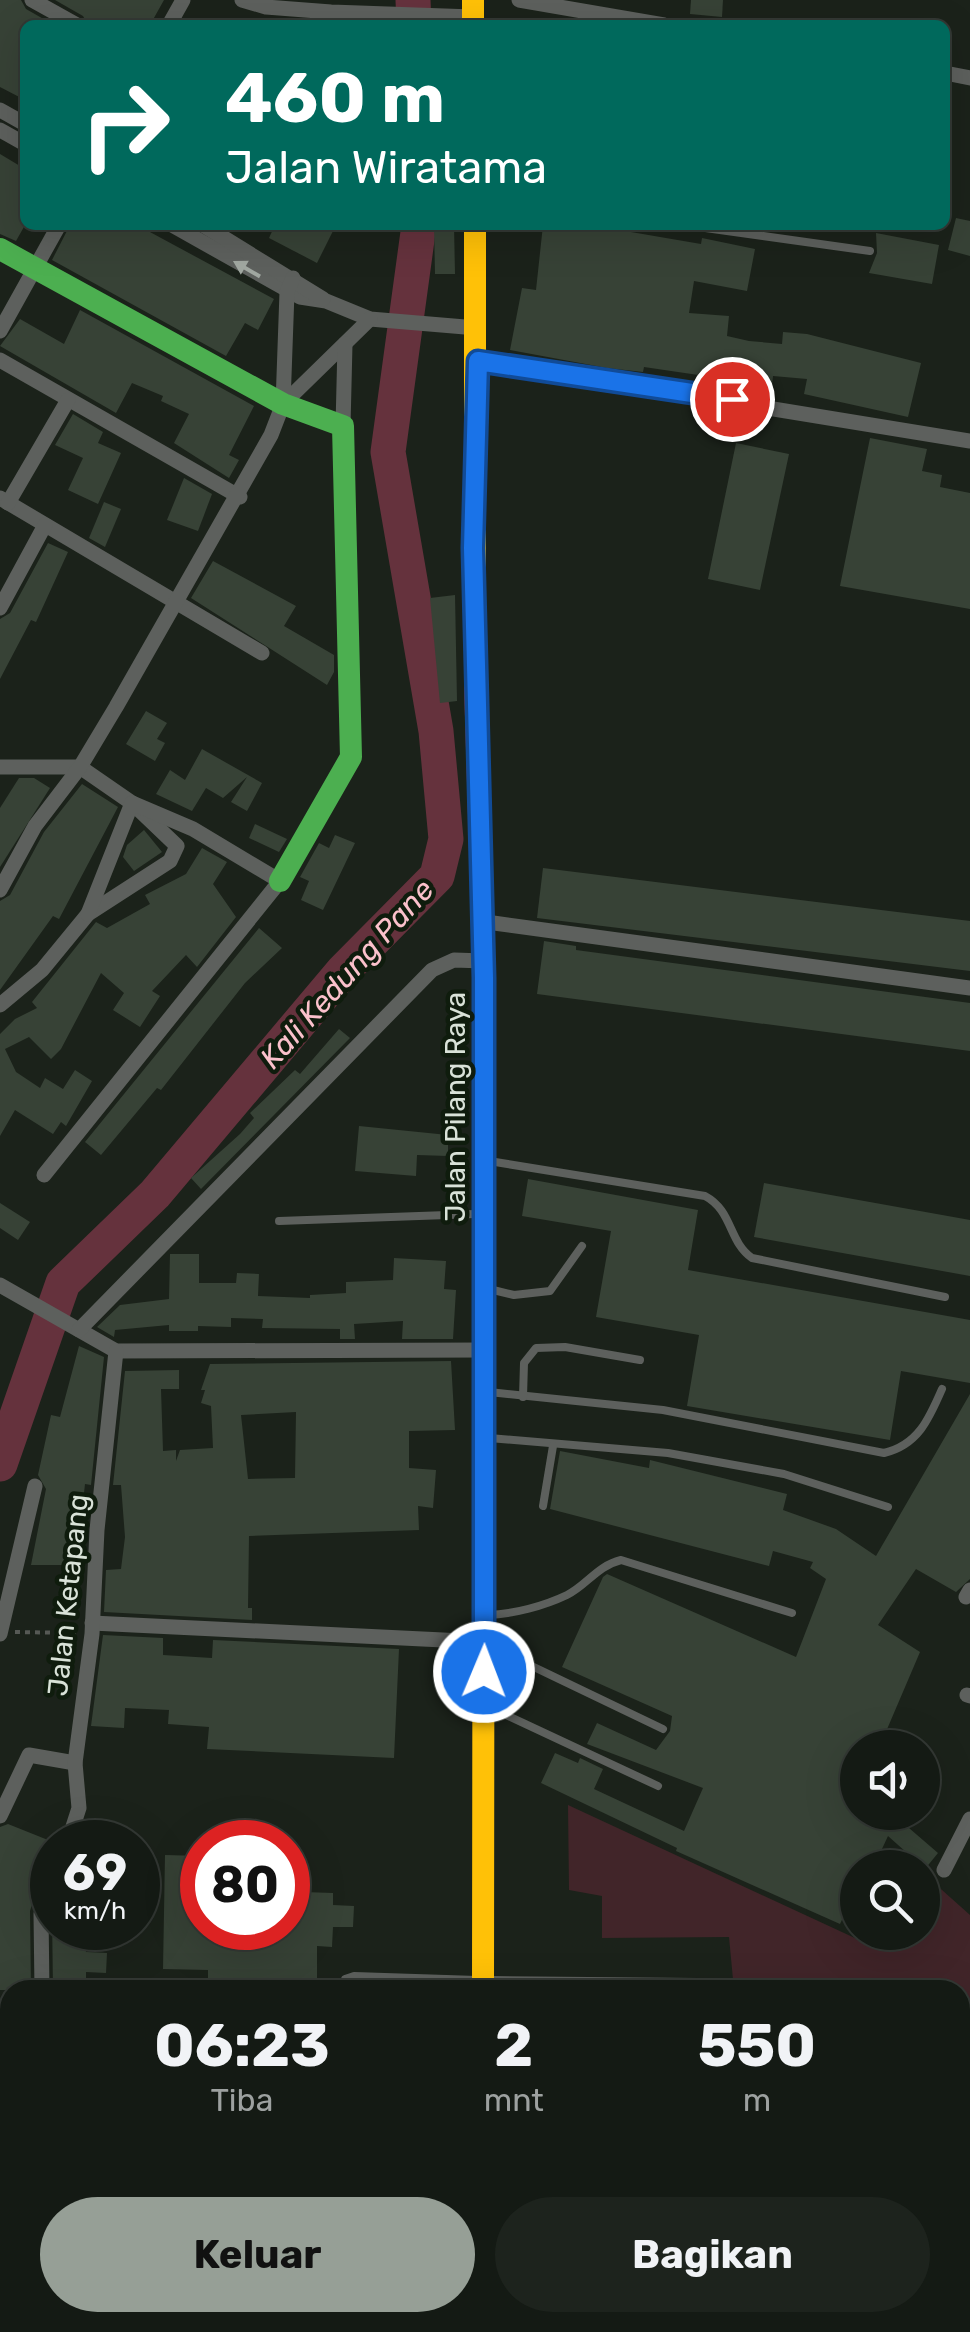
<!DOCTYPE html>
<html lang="id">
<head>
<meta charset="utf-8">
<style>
	body { margin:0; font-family:Rubik,sans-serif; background:#1d231d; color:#f1f3f6; height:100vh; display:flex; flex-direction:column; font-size:38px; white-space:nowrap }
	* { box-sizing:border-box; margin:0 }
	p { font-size:32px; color:#9da1a0 }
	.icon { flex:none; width:55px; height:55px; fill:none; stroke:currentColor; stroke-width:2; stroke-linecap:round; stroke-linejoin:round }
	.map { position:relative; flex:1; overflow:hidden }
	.sheet { position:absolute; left:0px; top:1980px; width:970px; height:352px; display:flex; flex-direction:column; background:#141a14; border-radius:30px 30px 0 0; box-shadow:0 10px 40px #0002,0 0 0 2px #333834 }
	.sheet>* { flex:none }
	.hud { position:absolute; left:20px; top:20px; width:930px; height:210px; border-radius:15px; box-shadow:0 10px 40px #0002,0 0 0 2px #333834; background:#00695c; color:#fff; overflow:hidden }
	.controls { position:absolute; left:840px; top:1730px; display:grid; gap:20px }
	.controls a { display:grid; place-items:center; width:100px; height:100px; border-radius:50%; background:#141a14; box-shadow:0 10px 40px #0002,0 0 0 2px #333834; font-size:50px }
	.speed { position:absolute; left:30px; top:1820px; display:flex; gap:20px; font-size:50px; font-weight:700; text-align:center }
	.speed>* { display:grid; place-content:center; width:130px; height:130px; border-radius:50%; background:#141a14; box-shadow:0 10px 40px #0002,0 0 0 2px #333834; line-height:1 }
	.speed small { font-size:25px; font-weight:400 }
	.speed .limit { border:15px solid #d22; background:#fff; color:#111 }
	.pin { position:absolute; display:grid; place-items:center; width:85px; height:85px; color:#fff; margin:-42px; border:5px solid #fff; border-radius:50%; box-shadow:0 2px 10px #0007 }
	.me { position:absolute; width:110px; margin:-55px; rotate:1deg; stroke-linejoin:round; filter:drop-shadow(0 0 8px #0008) }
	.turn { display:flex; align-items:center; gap:35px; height:210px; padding:0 40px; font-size:45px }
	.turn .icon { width:130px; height:130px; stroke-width:2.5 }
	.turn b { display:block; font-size:70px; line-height:85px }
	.eta { display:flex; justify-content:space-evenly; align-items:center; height:170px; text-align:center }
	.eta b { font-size:60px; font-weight:700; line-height:70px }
	.primary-button { display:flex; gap:20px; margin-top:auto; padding:20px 40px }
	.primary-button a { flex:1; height:115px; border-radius:60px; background:#969f96; color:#111; font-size:40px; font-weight:700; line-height:115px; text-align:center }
	.primary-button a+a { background:#1d231d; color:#f1f3f6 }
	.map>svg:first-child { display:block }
</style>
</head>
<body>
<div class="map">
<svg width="970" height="2332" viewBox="0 0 970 2332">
	<rect width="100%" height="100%" fill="#1b221a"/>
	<path fill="#412529" d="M568 1805 857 1939 860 1933 922 1932 923 1873 970 1915V2332H827L830 2323 960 2322V1990H734L729 1937 602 1938V1896L569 1890Z"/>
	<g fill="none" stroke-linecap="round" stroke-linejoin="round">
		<g stroke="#65323d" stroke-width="35">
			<path d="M413 0 414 25"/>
			<path d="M0 1464 63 1283 155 1194 343 971 437 876 446 839 436 731 388 452 419 225"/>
		</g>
	</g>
	<g fill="#374236" fill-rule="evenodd">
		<path d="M0 0H21L26 9 54 25H25V100L0 87Z"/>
		<path d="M55 0H164L150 25H88L83 16Z"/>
		<path d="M691 0H723L722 17 690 14Z"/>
		<path d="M0 154 25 169V225L16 241 0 234Z"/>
		<path d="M956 218 970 221V256L948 250Z"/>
		<path d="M70 225H137L274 299 258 330 245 323 226 356 52 260Z"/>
		<path d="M275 225H336L317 263 269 238Z"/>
		<path d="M434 225H454L455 274H435Z"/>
		<path d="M543 225H590L701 244 702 238 755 249 747 291 694 281 689 313 729 316 727 336 749 341 782 344 783 332 807 334 921 363 908 417 804 394 807 379 773 376 772 386 705 382V376L644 367 643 372 607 368 510 350 522 288 536 290Z"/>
		<path d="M876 233 939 245 932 284 869 273 877 253Z"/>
		<path d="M80 310 254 406 229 455 239 460 229 478 174 443 189 414 161 401 163 396 132 383 116 413 0 346 20 319 64 344Z"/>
		<path d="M73 414 103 432 98 443 121 453 98 504 68 490 83 458 55 445Z"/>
		<path d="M870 438 927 449 922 471 942 475 940 487 970 493V609L840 586Z"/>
		<path d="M736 443 789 454 760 590 708 579Z"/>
		<path d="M184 478 212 494 198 531 167 520Z"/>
		<path d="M104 502 121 509 105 547 89 538Z"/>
		<path d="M48 543 68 552 36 622 31 620 0 679V619L10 613Z"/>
		<path d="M213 561 296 606 284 626 334 655V672L327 685 191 598Z"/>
		<path d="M455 595 457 701 440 703 430 598Z"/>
		<path d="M146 711 167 723 157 739 165 743 155 761 126 744Z"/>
		<path d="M202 749 262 783 247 811 231 802 247 777 223 798 206 788 192 811 156 794 170 770 185 780Z"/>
		<path d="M19 778H34L50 788 0 867V808Z"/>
		<path d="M82 784 118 807 59 919 53 916 0 990V901L10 895 44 832Z"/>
		<path d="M255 824 287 839 279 852 249 838Z"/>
		<path d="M144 830 162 852 134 871 123 857 127 845Z"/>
		<path d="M335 835 355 843 323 910 301 900 309 881 300 877 319 843 329 848Z"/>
		<path d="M202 848 227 862 213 884 236 917 197 967 186 955 152 991 160 996 140 1027 113 1010 124 993 101 973 61 1049 51 1059 29 1037 5 1049 16 1072 40 1088 45 1078 63 1089 75 1070 92 1081 66 1126 61 1122 53 1134 15 1110 0 1136V1034L15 1019 37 1008 32 1002 96 922 107 928 150 904 145 895 186 874Z"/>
		<path d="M543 868 970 921V971L537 918Z"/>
		<path d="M259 928 282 948 245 983 161 1090 157 1088 101 1155 85 1142Z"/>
		<path d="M544 941 576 946V950L970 1003V1051L537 994Z"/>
		<path d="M339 1029 350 1038 201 1189 191 1178 240 1134 254 1118 250 1113 295 1070 300 1074Z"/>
		<path d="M359 1126 448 1135V1156L417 1155 416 1176 355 1171Z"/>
		<path d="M528 1179 698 1210 688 1270 970 1320V1383L901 1371 890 1440 687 1406 699 1335 596 1317 611 1231 522 1216Z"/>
		<path d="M764 1183 970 1220V1276L754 1237Z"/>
		<path d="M0 1203 30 1222 18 1240 0 1228Z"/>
		<path d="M170 1254H199V1283H236L237 1273 259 1274 258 1296 310 1298V1295L346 1293V1282L393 1280 394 1258 446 1261 444 1289 456 1290 453 1339H402L403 1321 354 1324 355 1339H340V1329L262 1328 263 1319 231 1318V1327L198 1326V1331H169V1325L115 1330 114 1337 97 1327 120 1305 169 1299Z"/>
		<path d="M79 1346 104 1357 91 1485 85 1484 82 1511 81 1565H31L46 1489 38 1475 51 1415 60 1417Z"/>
		<path d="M451 1361 455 1430 409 1431V1468L436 1470 433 1508 418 1506 419 1530 249 1536 248 1608H252V1620L104 1612 106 1570 121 1569 125 1537 121 1485H113L125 1371 179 1370V1389H161L163 1451 176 1450V1461L180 1450 213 1448 211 1406 201 1403 205 1390H201L210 1364ZM296 1412 295 1478 248 1479 241 1415Z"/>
		<path d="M970 1394V1579L956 1592 916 1569 878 1625 920 1652 879 1748H858V1812L909 1828 938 1853 925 1869 888 1836 875 1864 869 1861 866 1868H858V1886L840 1924 676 1851 677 1848 541 1783 555 1753 578 1763 580 1758 603 1769 594 1789 684 1831 703 1788 587 1744 597 1723 656 1750 670 1731 672 1716 562 1667 603 1577 607 1574 796 1657 826 1579 810 1568 813 1562 773 1551 769 1566 550 1509 560 1451 649 1468 650 1460 787 1494 783 1510 836 1529 876 1556Z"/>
		<path d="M103 1635 163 1638V1655L212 1658 213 1640 399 1649 394 1758 207 1749 209 1727 168 1724 169 1710 125 1708 124 1728 91 1726Z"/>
		<path d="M8 1824 53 1842 52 1861 42 1872 30 1911 31 1990H0V1827Z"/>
		<path d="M165 1855 202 1856V1928H288V1879L304 1880V1892L333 1893V1905L354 1906 353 1927H333L332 1947 317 1946V1981H305L304 1987 208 1990V1970L163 1969Z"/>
		<path d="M52 1915V1928H85L86 1952 107 1953 106 1973 86 1972V1990H53L52 1916Z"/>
	</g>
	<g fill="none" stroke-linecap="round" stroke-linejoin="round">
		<path stroke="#565955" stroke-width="4" stroke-dasharray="5 5" stroke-linecap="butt" d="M15 1632 76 1633"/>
		<g stroke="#5d605d" stroke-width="8">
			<path d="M684 225 870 251"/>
			<path d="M489 1161 705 1196C733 1211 728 1241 752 1258L945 1297"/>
			<path d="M279 1221 475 1214"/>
			<path d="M489 1289 514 1295 550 1291 582 1246"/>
			<path d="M489 1392 663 1410 884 1453C918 1445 929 1419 942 1389"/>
			<path d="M523 1397 524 1363 536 1348 565 1347 640 1360"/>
			<path d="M489 1438 668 1453 784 1474 888 1507"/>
			<path d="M543 1506 553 1446"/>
			<path d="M488 1615C514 1614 544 1606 567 1595 587 1585 597 1566 621 1560L792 1613"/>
			<path d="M492 1647 663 1729"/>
			<path d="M491 1708 658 1786"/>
			<path d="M491 1980 697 1982 710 1990"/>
			<path d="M342 1990 345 1979 354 1976 477 1980"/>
		</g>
		<g stroke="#5d605d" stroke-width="15">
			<path d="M32 0 77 25"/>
			<path d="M242 0 266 7 331 12 473 17"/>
			<path d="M519 0 664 25"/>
			<path d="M169 25 183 0"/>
			<path d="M945 73 970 78"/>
			<path d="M0 110 25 124"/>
			<path d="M0 130 25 144"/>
			<path d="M172 225 300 297 326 301 370 319 477 328"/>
			<path d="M203 225 323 299"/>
			<path d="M0 331 59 225"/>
			<path d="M0 360 240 497"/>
			<path d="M478 361 970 441"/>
			<path d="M283 404 370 319"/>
			<path d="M343 426 345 344"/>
			<path d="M0 498 262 653"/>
			<path d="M8 503 68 400"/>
			<path d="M0 608 45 525"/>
			<path d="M0 767H80L132 803 177 846 170 861 88 914 42 970 0 1005"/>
			<path d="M0 890 35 826 80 767 116 707 271 435 283 404 287 292 293 278"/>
			<path d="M479 921 970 988"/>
			<path d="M44 1175 280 881 193 829 132 803 88 914"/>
			<path d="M0 1285 116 1351 485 1350"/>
			<path d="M79 1330 432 970 454 960 484 961"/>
			<path d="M966 1597 970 1590"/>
			<path d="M92 1623 484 1642"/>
			<path d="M0 1634 35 1486"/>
			<path d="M967 1695 970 1696"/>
			<path d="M0 1816 29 1755 75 1763"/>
			<path d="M68 1842 79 1808 75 1763 92 1634 97 1530 116 1351"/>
			<path d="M944 1870 970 1819"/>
			<path d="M42 1990 41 1914 52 1876"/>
			<path d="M0 2013 10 2014"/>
			<path d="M0 2137 10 2112"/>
			<path d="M0 2171 10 2176"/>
			<path d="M0 2324 16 2332"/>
			<path d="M45 2332 51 2322"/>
		</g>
		<path stroke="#4caf50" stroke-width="22" d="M0 249 283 404 343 426 351 757 280 881"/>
		<g stroke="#ffc107" stroke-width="22">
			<path d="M473 0V25"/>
			<path d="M475 225V685"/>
			<path d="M483 1990 484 1182"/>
			<path d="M478 2322V2332"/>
		</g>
		<path stroke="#c62828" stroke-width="22" d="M475 685 484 979V1182"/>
	</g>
	<defs><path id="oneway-solid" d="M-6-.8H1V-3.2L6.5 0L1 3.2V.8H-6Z" transform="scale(2.5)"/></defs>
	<use fill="#a1a8a1" href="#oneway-solid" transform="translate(247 269) rotate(-150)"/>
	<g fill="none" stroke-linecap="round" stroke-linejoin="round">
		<defs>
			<path id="route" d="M484 1672V978L473 548 478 361 732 399"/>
		</defs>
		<use href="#route" stroke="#114b97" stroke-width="25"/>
		<use href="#route" stroke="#1a73e8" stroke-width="18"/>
	</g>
	<g text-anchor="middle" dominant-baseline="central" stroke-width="9" stroke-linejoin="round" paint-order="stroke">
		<g font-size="28" fill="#d9e2d8" stroke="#0f1c0d">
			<text transform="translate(455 1107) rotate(-90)">Jalan Pilang Raya</text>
			<text transform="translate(68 1595) rotate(-84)">Jalan Ketapang</text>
		</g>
		<g font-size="30" font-style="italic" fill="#fbc1cb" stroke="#0f1c0d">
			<text transform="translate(347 974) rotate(-48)">Kali Kedung Pane</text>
		</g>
	</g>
</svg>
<div class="controls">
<a><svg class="icon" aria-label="sound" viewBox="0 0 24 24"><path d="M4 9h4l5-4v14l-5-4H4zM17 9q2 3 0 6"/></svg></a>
<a><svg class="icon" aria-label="search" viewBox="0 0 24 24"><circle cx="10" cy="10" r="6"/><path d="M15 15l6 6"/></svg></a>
</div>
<div class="speed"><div>69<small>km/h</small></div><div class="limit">80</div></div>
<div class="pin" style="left:732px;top:399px;background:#d93025"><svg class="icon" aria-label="arrive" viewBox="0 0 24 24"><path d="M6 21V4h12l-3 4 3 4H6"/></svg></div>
<svg class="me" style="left:484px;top:1672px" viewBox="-20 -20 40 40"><circle r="17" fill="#1a73e8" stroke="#fff" stroke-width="3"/><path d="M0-11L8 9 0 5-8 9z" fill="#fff"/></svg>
<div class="hud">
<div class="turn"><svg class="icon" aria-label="right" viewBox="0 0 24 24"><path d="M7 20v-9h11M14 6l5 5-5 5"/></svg><div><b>460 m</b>Jalan Wiratama</div></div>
</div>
<section class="sheet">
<div class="eta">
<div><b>06:23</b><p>Tiba</p></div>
<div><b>2</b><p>mnt</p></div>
<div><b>550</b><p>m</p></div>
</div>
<div class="primary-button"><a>Keluar</a><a>Bagikan</a></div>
</section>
</div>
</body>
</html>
